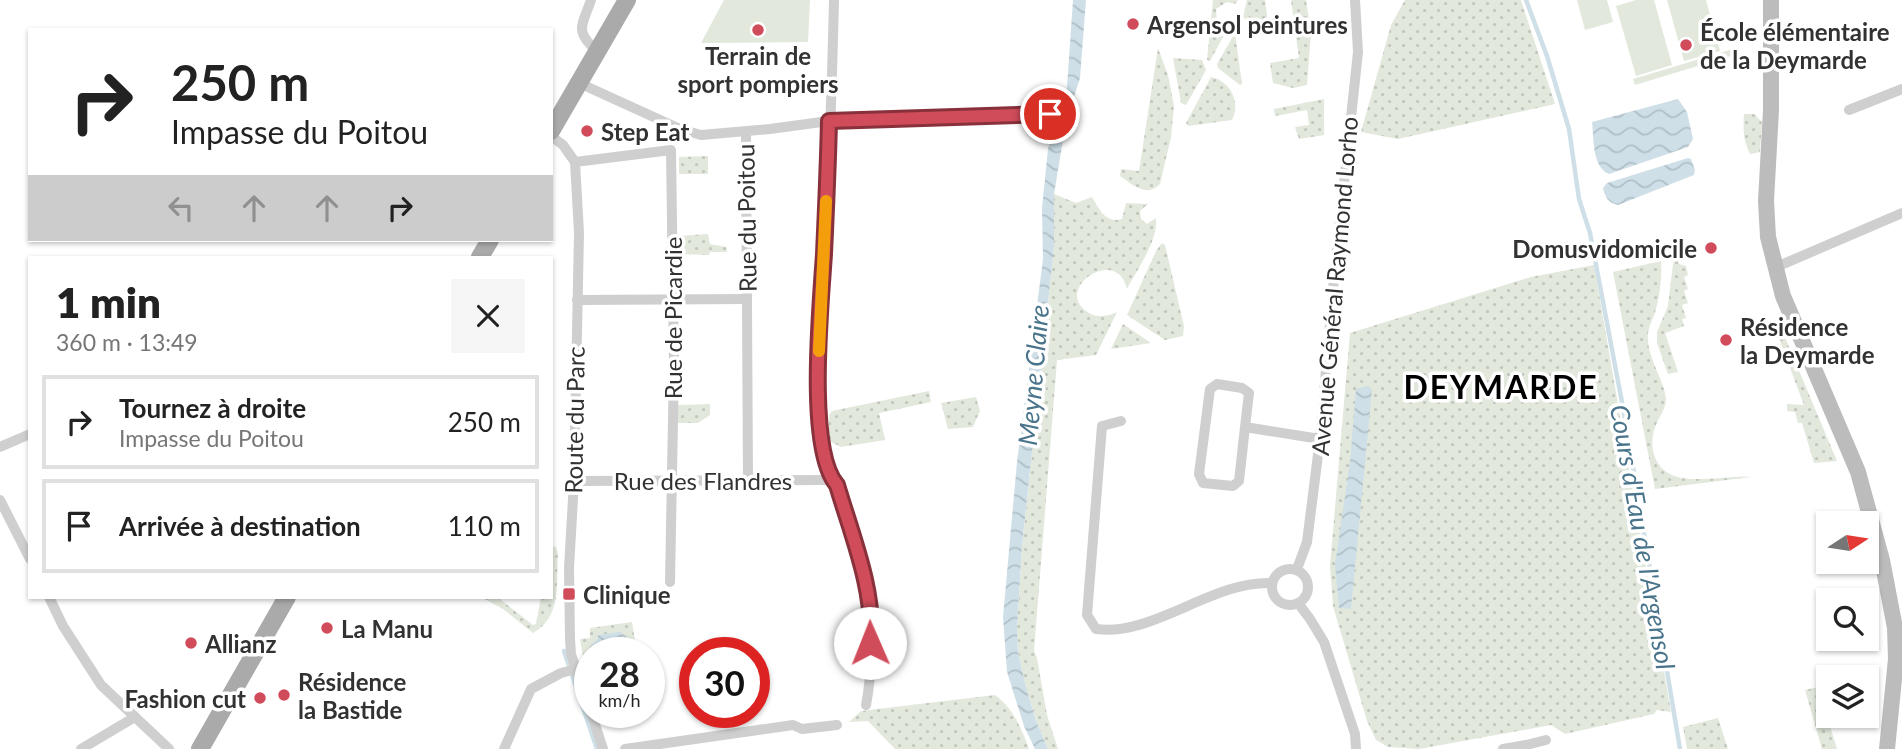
<!DOCTYPE html>
<html lang="fr">
<head>
<meta charset="utf-8">
<style>
	body { margin:0; font-family:Lato,sans-serif; background:#f6f6f6; color:#222; height:100vh; display:flex; flex-direction:column; font-size:26px; white-space:nowrap }
	* { box-sizing:border-box; margin:0 }
	p { font-size:23px; color:#767676 }
	.icon { flex:none; width:38px; height:38px; fill:none; stroke:currentColor; stroke-width:2; stroke-linecap:round; stroke-linejoin:round }
	.map { position:relative; flex:1; overflow:hidden }
	.details { position:absolute; left:28px; top:256px; width:525px; height:343px; display:flex; flex-direction:column; background:#fff; border-radius:0px; box-shadow:0 2px 5px #0004 }
	.details>* { flex:none }
	.hud { position:absolute; left:28px; top:28px; width:525px; height:214px; border-radius:0px; box-shadow:0 2px 5px #0004; background:#fff; color:#222; overflow:hidden }
	.needle { width:46px; rotate:78deg }
	.tools { position:absolute; left:1816px; top:511px; display:grid; gap:14px }
	.tools a { display:grid; place-items:center; width:63px; height:63px; border-radius:0px; background:#fff; box-shadow:0 2px 5px #0004; font-size:35px }
	.speed { position:absolute; left:574px; top:637px; display:flex; gap:14px; font-size:35px; font-weight:700; text-align:center }
	.speed>* { display:grid; place-content:center; width:91px; height:91px; border-radius:50%; background:#fff; box-shadow:0 2px 5px #0004; line-height:1 }
	.speed small { font-size:18px; font-weight:400 }
	.speed .limit { border:10px solid #d22; background:#fff; color:#111 }
	.pin { position:absolute; display:grid; place-items:center; width:60px; height:60px; color:#fff; margin:-30px; border:4px solid #fff; border-radius:50%; box-shadow:0 2px 7px #0007 }
	.me { position:absolute; width:77px; margin:-38px; rotate:359deg; stroke-linejoin:round; filter:drop-shadow(0 0 5px #0008) }
	.turn { display:flex; align-items:center; gap:24px; height:147px; padding:0 28px; font-size:32px }
	.turn .icon { width:91px; height:91px; stroke-width:2.5 }
	.turn b { display:block; font-size:49px; line-height:60px }
	.lanes { display:flex; align-items:center; height:66px; padding:0 28px; background:#0003; justify-content:center; gap:35px; direction:ltr }
	.lanes .off { opacity:.35 }
	.round { display:grid; place-items:center; flex:none; width:74px; height:74px; border-radius:0px; background:#f6f6f6 }
	.summary { display:flex; align-items:center; justify-content:space-between; height:119px; padding:0 28px }
	h1 { font-size:42px; font-weight:800; line-height:52px }
	ul { padding:0; list-style:none }
	li { display:flex; align-items:center; gap:21px; height:94px; margin:0 14px 10px; padding:0 14px; border:4px solid #e0e0e0; border-radius:0px }
	li div { flex:1 }
	li b { display:block; font-size:26px }
	li em { font-style:normal }
	.map>svg:first-child { display:block }
</style>
</head>
<body>
<div class="map">
<svg width="1902" height="749" viewBox="0 0 1902 749">
	<defs>
		<pattern id="grass-dots" width="8" height="8" patternUnits="userSpaceOnUse" patternTransform="scale(1.75)"><rect width="8" height="8" fill="#e2e8dc"/><path d="M2 2h.1M6 6h.1" fill="none" stroke="#c2c7bd" stroke-width="1.8" stroke-linecap="round"/></pattern>
		<pattern id="water-waves" width="16" height="10" patternUnits="userSpaceOnUse" patternTransform="scale(1.75)"><rect width="16" height="10" fill="#cedfe8"/><path d="M0 5q4-4 8 0t8 0" fill="none" stroke="#b1c0c7"/></pattern>
	</defs>
	<rect width="100%" height="100%" fill="#fff"/>
	<g fill="url(#grass-dots)">
		<path d="M1213 0H1238L1235 4 1227 2 1216 9 1217 21 1223 25 1231 22 1210 61 1207 60Z"/>
		<path d="M1247 0H1265L1268 22C1258 24 1251 25 1243 17Z"/>
		<path d="M1291 0H1306L1311 33 1307 85 1293 88 1273 83 1270 63 1299 58Z"/>
		<path d="M1405 0H1521L1555 104 1398 139 1361 132 1391 25Z"/>
		<path d="M1235 33 1242 84 1240 85 1218 68 1217 64Z"/>
		<path d="M1158 48 1168 75 1174 106 1171 137 1160 184C1147 198 1133 185 1120 176L1121 169 1139 171Z"/>
		<path d="M1173 58 1202 60 1206 70 1186 105 1181 103Z"/>
		<path d="M1211 77C1230 81 1241 102 1232 120L1188 126 1186 123Z"/>
		<path d="M1324 99V135L1299 139 1295 127 1309 125 1307 110 1275 116 1274 109Z"/>
		<path d="M1744 114H1754L1762 122 1760 152 1750 154C1743 140 1743 130 1744 114Z"/>
		<path d="M708 156V174H679V157Z"/>
		<path d="M1054 194 1076 203 1092 197C1099 209 1106 224 1122 219L1126 203 1148 204 1140 211 1141 219 1147 224 1156 218C1158 242 1137 269 1127 289 1117 243 1048 292 1091 314 1099 318 1109 316 1117 312L1096 355 1057 360 1034 651 1037 658 1047 715 1058 749H1048L1036 721 1026 687 1018 652 1017 628 1022 546 1054 247Z"/>
		<path d="M708 234 710 244 726 247 727 252H710L709 255 679 254V236Z"/>
		<path d="M1162 243 1165 245 1184 326 1183 336 1165 340 1127 315 1156 251Z"/>
		<path d="M1677 255 1679 264 1686 266 1688 275 1684 277 1688 289 1684 291 1688 303 1682 305 1686 318 1682 319 1684 326 1665 333 1678 372 1668 374 1657 343V332L1668 306 1673 264Z"/>
		<path d="M1661 261C1662 276 1660 295 1656 309 1653 321 1647 327 1648 339 1648 359 1666 384 1666 400 1665 411 1659 416 1656 425 1648 443 1653 467 1672 475 1691 484 1729 475 1751 477L1655 489 1613 272Z"/>
		<path d="M1594 265 1671 712 1657 710 1654 714 1565 734 1551 725 1419 749 1388 747 1376 740 1367 721 1333 606 1330 566 1350 333 1531 277Z"/>
		<path d="M1779 323 1837 461 1814 463 1802 423H1798L1795 412 1787 411V404L1804 405 1774 325Z"/>
		<path d="M1123 324 1151 343 1111 349Z"/>
		<path d="M929 391 931 402 879 413 885 440 841 447 829 441V415L832 411Z"/>
		<path d="M976 397 980 411 973 427 948 429 941 403Z"/>
		<path d="M710 404V415L698 423H678V405Z"/>
		<path d="M551 546 556 547 558 554C556 583 562 617 533 633L503 609 481 597H497L533 625 536 624 541 597H551Z"/>
		<path d="M632 622 637 653H590V658L584 664 580 639 590 638V628Z"/>
		<path d="M1818 687 1837 749H1822L1805 690Z"/>
		<path d="M995 695C1013 708 1022 729 1029 749H895L868 721 849 722 861 711Z"/>
		<path d="M1718 718 1728 749H1687L1683 727Z"/>
	</g>
	<g fill="#e2e8dc">
		<path d="M724 0H810L808 42 701 43Z"/>
		<path d="M1577 0H1607L1613 22 1585 30Z"/>
		<path d="M1636 0H1654L1672 65 1636 76 1616 6Z"/>
		<path d="M1667 0H1706L1720 51 1684 61Z"/>
		<path d="M1733 49 1734 55 1635 85 1633 79Z"/>
	</g>
	<g fill="url(#water-waves)">
		<path d="M1073 0H1086L1080 78 1066 122 1054 194V247L1022 546 1017 628 1018 652 1026 687 1036 721 1048 749H1035L1024 726 1007 672 1003 617 1017 462 1043 259 1042 208 1048 149 1067 87Z"/>
		<path d="M1678 99 1687 112 1693 139 1688 147 1609 174C1592 167 1594 139 1592 122Z"/>
		<path d="M1688 158 1691 159 1695 170 1694 175 1618 205C1608 203 1605 197 1603 188L1607 183Z"/>
		<path d="M1368 386 1372 390 1351 609 1339 608 1335 565 1350 462 1356 389Z"/>
		<path d="M620 632 627 637 629 648 625 653C614 653 604 648 592 651L591 645 597 640 598 635Z"/>
	</g>
	<g fill="none" stroke-linecap="round" stroke-linejoin="round">
		<g stroke="#cedfe8" stroke-width="4.5">
			<path d="M1526 0 1547 56 1569 129 1579 199 1590 233 1624 413 1680 749"/>
			<path d="M564 651 597 749"/>
		</g>
		<g stroke="#cfcfcf" stroke-width="10">
			<path d="M591 0C582 26 574 31 597 51"/>
			<path d="M834 0C832 85 829 171 824 255 820 312 816 369 820 426 821 442 824 463 831 478 834 484 838 489 840 496 861 565 880 633 866 705"/>
			<path d="M579 83 680 129 701 135 770 129 829 121 1050 114"/>
			<path d="M1849 110 1902 89"/>
			<path d="M746 132 748 481"/>
			<path d="M551 136 563 145 575 162 579 233 574 481 569 568 570 639 571 654 590 710"/>
			<path d="M575 162 671 150 674 365 670 582"/>
			<path d="M1774 268 1902 213"/>
			<path d="M577 300 747 299"/>
			<path d="M1121 421 1102 426 1087 615 1096 629C1153 637 1213 580 1272 583"/>
			<path d="M1245 427 1249 393 1242 388 1217 384 1210 389 1199 474 1203 483 1233 486 1239 481 1245 427 1320 439"/>
			<path d="M0 447 30 434"/>
			<path d="M574 481 832 480"/>
			<path d="M0 500 30 559"/>
			<circle cx="1290" cy="587" r="18"/>
			<path d="M1297 569 1307 542 1320 439 1335 267 1358 52 1355 0"/>
			<path d="M49 597 63 626 101 685 169 749"/>
			<path d="M1298 603 1310 619 1324 642 1355 734 1356 749"/>
			<path d="M591 712 603 749"/>
			<path d="M1526 745 1546 740"/>
			<path d="M81 749 135 717"/>
			<path d="M504 749 531 689 561 673 576 669"/>
			<path d="M625 749 793 725 802 729 837 725"/>
			<path d="M1503 749 1526 745 1527 749"/>
		</g>
		<path stroke="#bcbcbc" stroke-width="16" d="M1771 0V110L1766 201 1768 237 1783 296 1858 472 1882 560 1895 628 1896 659 1887 749"/>
		<g stroke="#aaa" stroke-width="18">
			<path d="M551 131 627 0"/>
			<path d="M480 257 490 240"/>
			<path d="M200 749 287 597"/>
		</g>
	</g>
	<g fill="none" stroke-linecap="round" stroke-linejoin="round">
		<defs>
			<path id="route" d="M870 643C876 593 851 533 837 485 806 450 821 302 824 254 826 210 828 165 829 121L1050 114"/>
		</defs>
		<use href="#route" stroke="#88313b" stroke-width="18"/>
		<use href="#route" stroke="#d14c5b" stroke-width="12"/>
		<path stroke="#f59e0b" stroke-width="12" d="M819 351 826 201"/>
	</g>
	<g fill="#d14c5b" stroke="#fff" stroke-width="2.5">
		<circle cx="1133" cy="24" r="7"/>
		<circle cx="758" cy="30" r="7"/>
		<circle cx="1686" cy="45" r="7"/>
		<circle cx="587" cy="131" r="7"/>
		<circle cx="1711" cy="248" r="7"/>
		<circle cx="1726" cy="340" r="7"/>
		<rect x="562" y="587" width="14" height="14" rx="3.5"/>
		<circle cx="327" cy="628" r="7"/>
		<circle cx="191" cy="643" r="7"/>
		<circle cx="284" cy="695" r="7"/>
		<circle cx="260" cy="698" r="7"/>
	</g>
	<g text-anchor="middle" dominant-baseline="central" stroke-width="7" stroke-linejoin="round" paint-order="stroke">
		<g font-size="24" font-weight="bold" fill="#323232" stroke="#fff" text-anchor="start">
			<text x="1147" y="24">Argensol peintures</text>
			<text x="1700" y="31">École élémentaire<tspan x="1700" dy="28">de la Deymarde</tspan></text>
			<text x="758" y="55" text-anchor="middle">Terrain de<tspan x="758" dy="28">sport pompiers</tspan></text>
			<text x="601" y="131">Step Eat</text>
			<text x="1697" y="248" text-anchor="end">Domusvidomicile</text>
			<text x="1740" y="326">Résidence<tspan x="1740" dy="28">la Deymarde</tspan></text>
			<text x="583" y="594">Clinique</text>
			<text x="341" y="628">La Manu</text>
			<text x="205" y="643">Allianz</text>
			<text x="298" y="681">Résidence<tspan x="298" dy="28">la Bastide</tspan></text>
			<text x="246" y="698" text-anchor="end">Fashion cut</text>
		</g>
		<g font-size="24" fill="#323232" stroke="#fff">
			<text transform="translate(746 218) rotate(-91)">Rue du Poitou</text>
			<text transform="translate(1334 286) rotate(-85)">Avenue Général Raymond Lorho</text>
			<text transform="translate(672 318) rotate(-90)">Rue de Picardie</text>
			<text transform="translate(574 420) rotate(-89)">Route du Parc</text>
			<text x="703" y="480">Rue des Flandres</text>
		</g>
		<g font-size="26" font-style="italic" fill="#49748b" stroke="#fff">
			<text transform="translate(1033 375) rotate(-85)">Meyne Claire</text>
			<text transform="translate(1643 537) rotate(80)">Cours d'Eau de l'Argensol</text>
		</g>
		<g font-size="32" font-weight="bold" letter-spacing="2" fill="#000" stroke="#fff">
			<text x="1501" y="386">DEYMARDE</text>
		</g>
	</g>
</svg>
<div class="tools">
<a><svg class="needle" viewBox="-14 -14 28 28"><path d="M0-13l5 13h-10z" fill="#e53935"/><path d="M0 13l5-13h-10z" fill="#767676"/></svg></a>
<a><svg class="icon" aria-label="search" viewBox="0 0 24 24"><circle cx="10" cy="10" r="6"/><path d="M15 15l6 6"/></svg></a>
<a><svg class="icon" aria-label="layers" viewBox="0 0 24 24"><path d="M12 4l9 5-9 5-9-5zM3 14l9 5 9-5"/></svg></a>
</div>
<div class="speed"><div>28<small>km/h</small></div><div class="limit">30</div></div>
<div class="pin" style="left:1050px;top:114px;background:#d93025"><svg class="icon" aria-label="arrive" viewBox="0 0 24 24"><path d="M6 21V4h12l-3 4 3 4H6"/></svg></div>
<svg class="me" style="left:870px;top:643px" viewBox="-20 -20 40 40"><circle r="19" fill="#fff"/><path d="M0-13L10 11 0 6-10 11z" fill="#d14c5b"/></svg>
<div class="hud">
<div class="turn"><svg class="icon" aria-label="right" viewBox="0 0 24 24"><path d="M7 20v-9h11M14 6l5 5-5 5"/></svg><div><b>250 m</b>Impasse du Poitou</div></div>
<div class="lanes"><svg class="icon off" aria-label="left" viewBox="0 0 24 24"><path d="M17 20v-9H6M10 6l-5 5 5 5"/></svg><svg class="icon off" aria-label="ahead" viewBox="0 0 24 24"><path d="M12 20V5M6 11l6-6 6 6"/></svg><svg class="icon off" aria-label="ahead" viewBox="0 0 24 24"><path d="M12 20V5M6 11l6-6 6 6"/></svg><svg class="icon" aria-label="right" viewBox="0 0 24 24"><path d="M7 20v-9h11M14 6l5 5-5 5"/></svg></div>
</div>
<section class="details">
<div class="summary"><div><h1>1 min</h1><p>360 m · 13:49</p></div><a class="round"><svg class="icon" aria-label="close" viewBox="0 0 24 24"><path d="M6 6l12 12M18 6L6 18"/></svg></a></div>
<ul>
<li><svg class="icon" aria-label="right" viewBox="0 0 24 24"><path d="M7 20v-9h11M14 6l5 5-5 5"/></svg><div><b>Tournez à droite</b><p>Impasse du Poitou</p></div><em>250 m</em></li>
<li><svg class="icon" aria-label="arrive" viewBox="0 0 24 24"><path d="M6 21V4h12l-3 4 3 4H6"/></svg><div><b>Arrivée à destination</b></div><em>110 m</em></li>
</ul>
</section>
</div>
</body>
</html>
